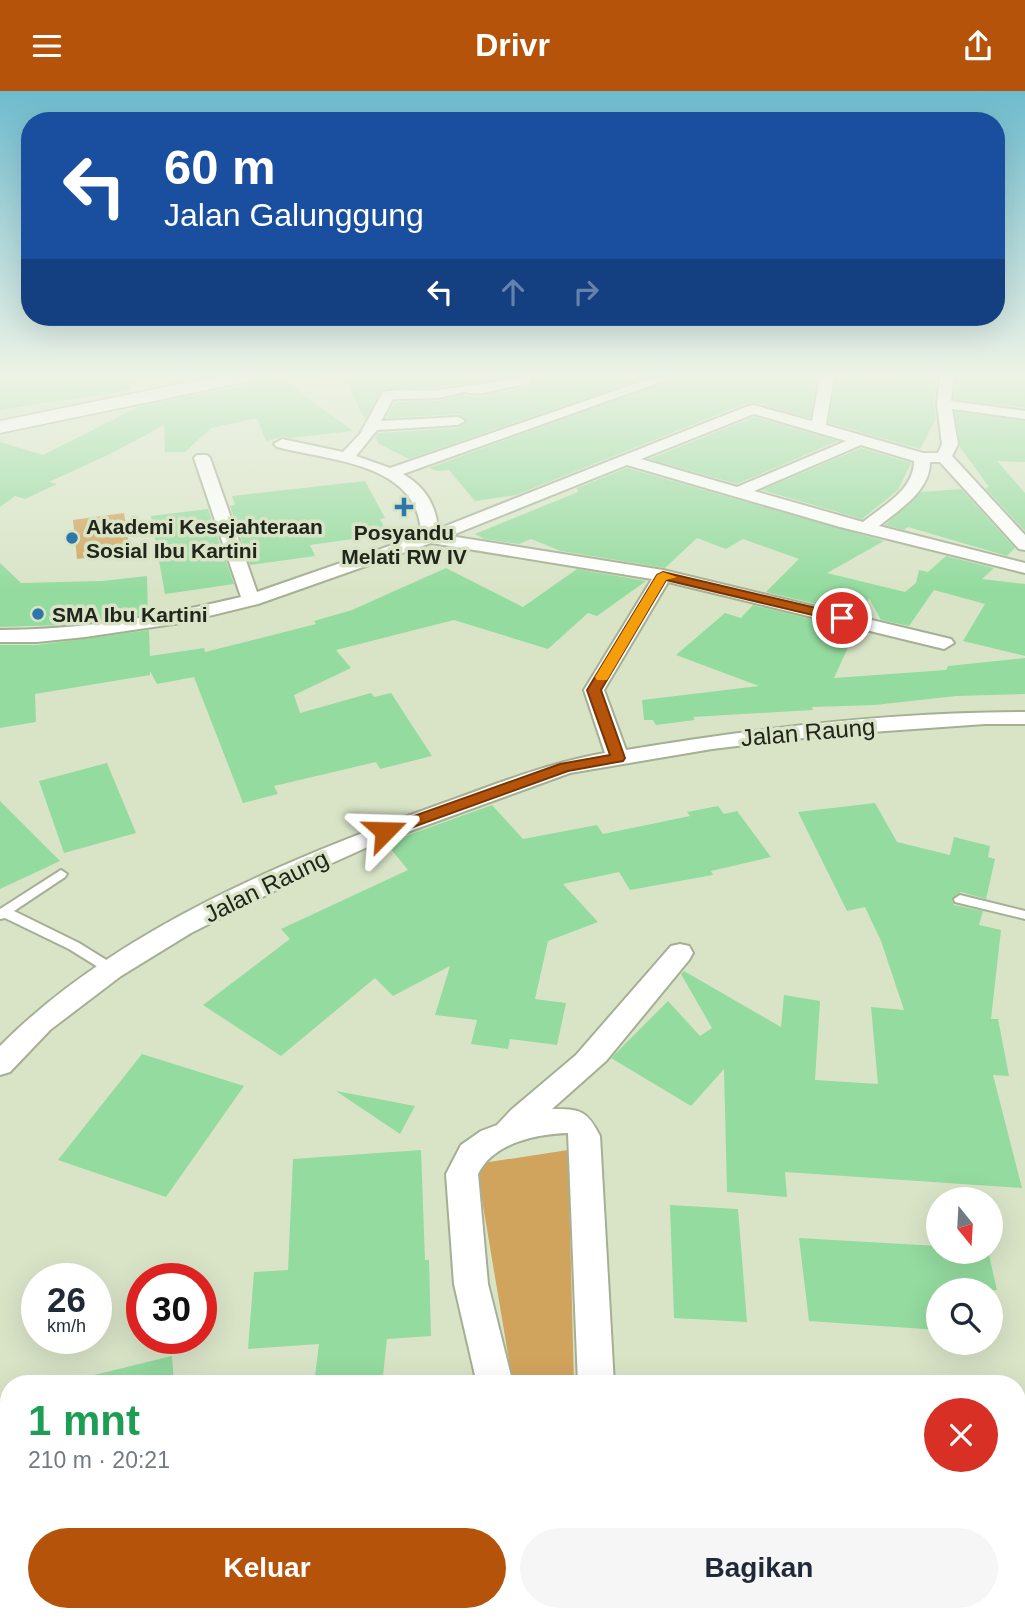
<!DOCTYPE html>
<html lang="id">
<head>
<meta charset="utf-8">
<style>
	body { margin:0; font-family:Arial,sans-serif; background:#f6f6f7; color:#1f2937; height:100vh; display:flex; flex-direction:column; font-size:26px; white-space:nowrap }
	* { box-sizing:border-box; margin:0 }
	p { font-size:23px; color:#747a83 }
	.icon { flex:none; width:38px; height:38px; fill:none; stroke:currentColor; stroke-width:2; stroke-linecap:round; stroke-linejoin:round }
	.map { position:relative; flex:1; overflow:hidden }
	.details { position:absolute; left:0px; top:1284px; width:1026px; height:247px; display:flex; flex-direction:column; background:#fff; border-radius:28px 28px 0 0; box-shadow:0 7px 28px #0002 }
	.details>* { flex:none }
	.guide { position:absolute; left:21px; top:21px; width:984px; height:214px; border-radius:28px; box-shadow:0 7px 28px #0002; background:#1a4fa0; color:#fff; overflow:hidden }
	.needle { width:46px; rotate:162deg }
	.fabs { position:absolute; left:926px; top:1096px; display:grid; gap:14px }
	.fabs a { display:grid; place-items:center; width:77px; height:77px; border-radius:50%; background:#fff; box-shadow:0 7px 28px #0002; font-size:35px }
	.speed { position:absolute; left:21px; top:1172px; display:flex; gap:14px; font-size:35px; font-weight:700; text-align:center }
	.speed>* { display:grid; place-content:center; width:91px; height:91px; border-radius:50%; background:#fff; box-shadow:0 7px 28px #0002; line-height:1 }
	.speed small { font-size:18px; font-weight:400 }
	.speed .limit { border:10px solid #d22; background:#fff; color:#111 }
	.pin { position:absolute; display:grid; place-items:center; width:60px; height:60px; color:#fff; margin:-30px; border:4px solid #fff; border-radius:50%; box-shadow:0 2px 7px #0007 }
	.me { position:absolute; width:77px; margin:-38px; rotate:68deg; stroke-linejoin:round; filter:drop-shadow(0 0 5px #0008) }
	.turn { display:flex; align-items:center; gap:24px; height:147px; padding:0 28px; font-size:32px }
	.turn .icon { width:91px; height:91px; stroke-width:2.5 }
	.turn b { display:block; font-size:49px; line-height:60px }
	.lanes { display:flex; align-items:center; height:66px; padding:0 28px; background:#0003; justify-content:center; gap:35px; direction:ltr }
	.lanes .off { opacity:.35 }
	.round { display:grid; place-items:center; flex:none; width:74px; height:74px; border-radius:37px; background:#f6f6f7 }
	.summary { display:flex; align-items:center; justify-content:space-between; height:119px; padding:0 28px }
	h1 { font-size:42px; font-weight:800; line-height:52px; color:#1e9e55 }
	.cta { display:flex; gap:14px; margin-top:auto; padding:14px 28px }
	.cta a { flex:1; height:80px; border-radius:42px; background:#b45309; color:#fff; font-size:28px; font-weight:800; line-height:80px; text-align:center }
	.cta a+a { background:#f6f6f7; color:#1f2937 }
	header { display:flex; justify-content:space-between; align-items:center; height:91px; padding:0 28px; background:#b45309; color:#fff; font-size:32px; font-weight:800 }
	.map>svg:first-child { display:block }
</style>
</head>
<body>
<header><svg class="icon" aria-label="menu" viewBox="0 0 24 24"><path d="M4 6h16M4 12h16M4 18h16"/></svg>Drivr<svg class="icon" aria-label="share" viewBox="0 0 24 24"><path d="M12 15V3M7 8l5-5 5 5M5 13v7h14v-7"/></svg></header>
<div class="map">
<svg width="1025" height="1531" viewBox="0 0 1025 1531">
	<rect width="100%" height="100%" fill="#d9e4c7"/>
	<g fill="#d1a45d">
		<path d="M124 422 130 461 77 468 73 429Z"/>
		<path d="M568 1059 574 1293H513L476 1073Z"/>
	</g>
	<g fill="#94db9f">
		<path d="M0 285H130L131 299 0 319Z"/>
		<path d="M257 285H278L353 340 290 347 283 345 266 350 257 327 211 337 185 361H165L164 334 114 361 49 391 57 393 25 408 15 405 0 416V351L43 364 140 315 246 294Z"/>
		<path d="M343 285H513L439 296 383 298 365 328Z"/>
		<path d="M533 285H651L409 368 379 353 375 346 378 342 458 337 467 331 458 323 386 327 395 311 438 310 465 304 479 306 532 295Z"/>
		<path d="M680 285H817L810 327 754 311 747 312 516 404 475 410 449 379 437 380 429 377Z"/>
		<path d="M836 285 891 287V285H937L934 313 936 328 920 358 829 332Z"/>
		<path d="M956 285 1025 286V317L954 308Z"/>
		<path d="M955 321 1025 330V371L997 370 1025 402V440L985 397 989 396 960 356Z"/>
		<path d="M754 326 838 350 737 393 649 368Z"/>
		<path d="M861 357 911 372 898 399 862 428 762 399Z"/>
		<path d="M627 377 884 450 827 482 905 501 916 492 919 479 928 481 946 465 994 477 982 488 1025 493V565L963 550 985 513 934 499 909 535 881 529 869 507 862 524 766 501 799 468 743 448 726 458 697 447 665 477 561 460 531 448 519 453 484 448 475 443 578 401 577 397Z"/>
		<path d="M365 390 385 427 380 428 388 443 310 454 315 465 250 474 230 415 235 414 232 405Z"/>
		<path d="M961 398 1015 457 1007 465 908 436 904 439 885 434 921 401Z"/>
		<path d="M208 418 234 493 165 503 151 425Z"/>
		<path d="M0 472 21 492 102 490 147 485 148 523 61 534 0 536Z"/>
		<path d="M446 477 523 516 577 478 646 490 597 525 588 522 548 558 454 529 336 559 351 577 294 604 300 622 371 602 374 606 391 602 432 665 380 678 376 671 274 695 278 703 243 712 194 586 157 593 150 580V584L35 603 36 631 0 637V554H37L149 539 150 565 204 557 205 561 316 533 314 530 352 519Z"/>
		<path d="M753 514 856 539 834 587 946 579 948 575 1025 567V603L956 605 875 614 812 616 813 619 693 626 695 629 656 634 653 629H644L642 609 759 595 676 564 725 522 741 527Z"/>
		<path d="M107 672 136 742 64 762 39 690Z"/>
		<path d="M0 710 60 770 0 798Z"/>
		<path d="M875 712 897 751 950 764 954 746 990 755 988 766 995 768 986 808 961 801 952 809 954 814 983 820 979 834 1001 839 991 928H998L1009 985 993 984 1022 1097 785 1081 787 1106 727 1101 724 978 691 1015 611 967 668 910 700 945 712 937 681 883 684 880 781 936 784 904 820 910 815 989 878 993 871 916 904 919 881 850 865 816 847 820 798 721Z"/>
		<path d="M492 714 523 748 597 734 603 743 690 725 687 721 718 715 724 723 737 720 771 766 711 780 713 784 630 799 619 781 563 793 598 831 548 850 535 908 566 912 557 954 510 948 508 958 471 953 477 929 435 924 450 875 393 905 375 887 281 965 203 914 290 848 281 838 408 779 386 752Z"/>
		<path d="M142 963 244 995 166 1106 58 1069Z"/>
		<path d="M336 1000 415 1015 400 1043Z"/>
		<path d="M421 1059 425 1169H429L431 1245 387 1248 382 1293H314L319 1253 248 1258 254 1181 288 1179 293 1068Z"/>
		<path d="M670 1114 738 1118 747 1231 674 1227Z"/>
		<path d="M799 1147 938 1155V1160H988L997 1199H938V1239L809 1230Z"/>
		<path d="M172 1265 174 1293H95L94 1284Z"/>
	</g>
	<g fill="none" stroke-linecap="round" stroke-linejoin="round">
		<defs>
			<g id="lane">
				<path d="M61 779 67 783 65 786 14 820 79 852 116 875 118 878 116 881H106L69 858 5 827 0 828V818Z"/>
				<path d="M960 804 1025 820V828L955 811 954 808Z"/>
			</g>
			<g id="street">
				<path d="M526 285 531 286V292L478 303 465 301 438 307 393 308 381 330 458 326 465 330 458 334 377 339 356 365 390 377 658 285H677L403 383C424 395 436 413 438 438L748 315 753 314 812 330 820 285H834L826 334 923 362H938L942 353 937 313 940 285H954L951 310 1025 320V328L952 318 958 353 952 365 1025 444V459L1019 458 940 371H930C930 400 900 418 879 435L1025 472V482L840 436 627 374 450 445 663 479 951 548 954 552 944 558 668 491 604 599 626 659C757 637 892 621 1025 621V633H985L829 644 712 658 570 682 372 754 310 782 191 842 121 885 50 939 10 981 0 984V955C115 839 287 768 438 714 494 694 547 672 605 662L584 599 652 488 431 452 258 513 180 532 85 546 37 551H0V539C81 539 162 525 241 506L194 367 197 364H207L210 367 257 501 421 444C420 372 331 370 277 356L274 353 282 348 343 361 360 343 383 301C401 297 420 301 439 299 468 295 496 291 526 285ZM754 323 846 350 737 396 641 368ZM861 354 914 370C914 399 884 414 863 431L754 400Z"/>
				<path d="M680 853 689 855 693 862 689 869 606 970 552 1018C580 1018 587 1019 600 1045L614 1293H578L568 1042C536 1043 493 1052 478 1083L488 1193 513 1293H477L454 1193 446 1083 461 1054 481 1040 497 1034 511 1019 576 964 671 855Z"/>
				<path d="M529 1522H571L573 1531H531Z"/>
				<path d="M585 1522H627L628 1531H586Z"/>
			</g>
			<path id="secondary" d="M218 285H255L245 291 0 342V330Z"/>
		</defs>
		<use href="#lane" stroke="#a4af94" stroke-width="4"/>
		<use href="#street" stroke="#a4af94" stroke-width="4"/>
		<use href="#secondary" stroke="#a4af94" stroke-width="3"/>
		<use href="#lane" fill="#fff" fill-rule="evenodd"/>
		<use href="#street" fill="#fff" fill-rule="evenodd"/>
		<use href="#secondary" fill="#fff" fill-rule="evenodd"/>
	</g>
	<linearGradient id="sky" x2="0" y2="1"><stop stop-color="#6ebbce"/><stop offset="0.57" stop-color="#eef3e6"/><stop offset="1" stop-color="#eef3e6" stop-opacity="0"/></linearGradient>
	<rect width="1025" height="499" fill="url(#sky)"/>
	<path fill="#b45309" stroke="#753606" stroke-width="2" d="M663 481 842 523 849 527 842 531 666 489 601 599 625 667 623 670 568 680 391 744H380L378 740 380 737 560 673 610 664 587 599 657 484Z"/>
	<path fill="#f59e0b" d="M663 481 677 486 666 489 607 589H597L595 586 657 484Z"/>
	<g fill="#2d77aa" stroke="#d9e4c7" stroke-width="2.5">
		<path d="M400.5 405.5h7v7h7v7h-7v7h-7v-7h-7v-7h7z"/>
		<circle cx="72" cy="447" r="7"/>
		<circle cx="38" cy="523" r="7"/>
	</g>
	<g text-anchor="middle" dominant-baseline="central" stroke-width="7" stroke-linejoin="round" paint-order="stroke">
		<g font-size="21" font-weight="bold" fill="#21251b" stroke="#d9e4c7" text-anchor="start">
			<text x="86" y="435">Akademi Kesejahteraan<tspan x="86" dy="24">Sosial Ibu Kartini</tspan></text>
			<text x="404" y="441" text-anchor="middle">Posyandu<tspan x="404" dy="24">Melati RW IV</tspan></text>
			<text x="52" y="523">SMA Ibu Kartini</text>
		</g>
		<g font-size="24" fill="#21251b" stroke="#d9e4c7">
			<text transform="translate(808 641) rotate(-5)">Jalan Raung</text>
			<text transform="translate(266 795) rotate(-26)">Jalan Raung</text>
		</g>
	</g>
</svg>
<div class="fabs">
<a><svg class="needle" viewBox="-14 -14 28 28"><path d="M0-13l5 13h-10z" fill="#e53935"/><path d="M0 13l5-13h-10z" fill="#747a83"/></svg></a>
<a><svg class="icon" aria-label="search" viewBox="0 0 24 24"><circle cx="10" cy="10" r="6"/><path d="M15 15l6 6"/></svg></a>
</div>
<div class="speed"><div>26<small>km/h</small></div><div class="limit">30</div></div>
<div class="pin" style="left:842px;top:527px;background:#d93025"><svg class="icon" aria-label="arrive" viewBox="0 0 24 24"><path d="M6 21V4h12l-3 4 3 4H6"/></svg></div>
<svg class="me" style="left:385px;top:740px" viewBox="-20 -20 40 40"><path d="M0-17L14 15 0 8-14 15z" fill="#b45309" stroke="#fff" stroke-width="4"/></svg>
<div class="guide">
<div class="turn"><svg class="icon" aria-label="left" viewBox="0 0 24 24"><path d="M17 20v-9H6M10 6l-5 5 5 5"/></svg><div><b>60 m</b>Jalan Galunggung</div></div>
<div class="lanes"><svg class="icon" aria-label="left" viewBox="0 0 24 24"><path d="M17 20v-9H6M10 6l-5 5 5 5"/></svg><svg class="icon off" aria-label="ahead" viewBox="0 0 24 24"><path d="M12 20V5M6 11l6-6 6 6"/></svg><svg class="icon off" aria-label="right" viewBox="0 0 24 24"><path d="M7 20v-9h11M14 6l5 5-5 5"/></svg></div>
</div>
<section class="details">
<div class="summary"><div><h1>1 mnt</h1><p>210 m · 20:21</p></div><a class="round" style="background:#d93025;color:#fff"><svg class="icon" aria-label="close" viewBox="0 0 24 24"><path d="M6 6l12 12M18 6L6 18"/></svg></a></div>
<div class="cta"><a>Keluar</a><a>Bagikan</a></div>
</section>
</div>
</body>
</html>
